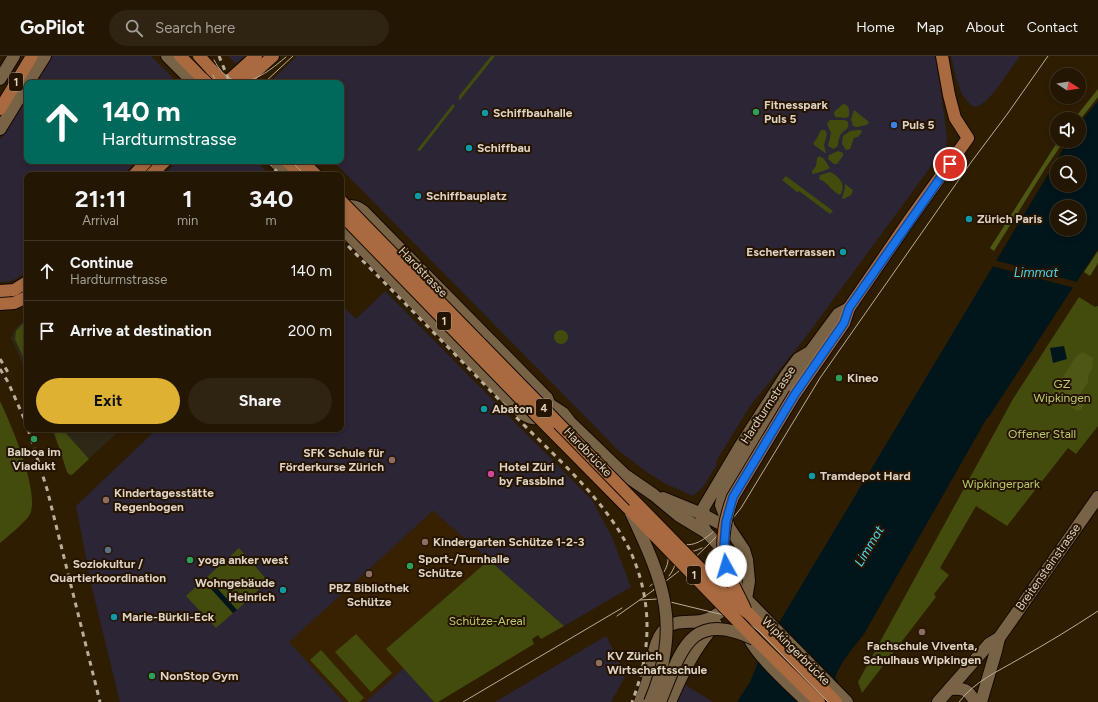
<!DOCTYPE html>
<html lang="en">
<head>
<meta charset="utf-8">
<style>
	body { margin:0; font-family:Figtree,sans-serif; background:#2f2311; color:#f1f3f6; height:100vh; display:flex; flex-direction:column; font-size:15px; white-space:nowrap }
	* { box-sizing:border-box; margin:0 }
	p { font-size:13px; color:#a39f99 }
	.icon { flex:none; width:22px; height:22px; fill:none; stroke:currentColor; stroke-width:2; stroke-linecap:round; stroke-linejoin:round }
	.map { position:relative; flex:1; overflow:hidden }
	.panel { position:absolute; left:24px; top:116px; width:320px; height:260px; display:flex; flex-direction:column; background:#231602; border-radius:8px; box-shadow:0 2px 6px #0003,0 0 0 1px #403524 }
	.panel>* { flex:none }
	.top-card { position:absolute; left:24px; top:24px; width:320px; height:84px; border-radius:8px; box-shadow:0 2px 6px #0003,0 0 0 1px #403524; background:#00695c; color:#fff; overflow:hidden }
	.needle { width:26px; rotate:102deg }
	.buttons { position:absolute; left:1050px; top:12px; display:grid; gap:8px }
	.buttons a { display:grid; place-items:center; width:36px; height:36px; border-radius:50%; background:#231602; box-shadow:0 2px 6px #0003,0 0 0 1px #403524; font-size:20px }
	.pin { position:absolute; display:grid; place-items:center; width:34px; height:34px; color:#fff; margin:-17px; border:2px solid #fff; border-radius:50%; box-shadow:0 1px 4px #0007 }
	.me { position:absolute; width:44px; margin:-22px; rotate:354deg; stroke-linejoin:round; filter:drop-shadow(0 0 3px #0008) }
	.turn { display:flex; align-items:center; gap:14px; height:84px; padding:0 12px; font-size:18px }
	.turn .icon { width:52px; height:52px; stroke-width:2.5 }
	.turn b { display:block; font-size:28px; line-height:34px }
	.eta { display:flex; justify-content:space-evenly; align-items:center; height:68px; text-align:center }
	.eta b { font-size:24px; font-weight:700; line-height:28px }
	.button { display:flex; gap:8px; margin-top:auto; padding:8px 12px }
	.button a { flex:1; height:46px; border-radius:24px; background:#deb133; color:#111; font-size:16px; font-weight:700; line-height:46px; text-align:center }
	.button a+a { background:#2f2311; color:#f1f3f6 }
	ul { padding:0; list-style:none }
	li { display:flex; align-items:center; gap:12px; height:60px; padding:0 12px; border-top:1px solid #403524 }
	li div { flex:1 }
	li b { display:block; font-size:15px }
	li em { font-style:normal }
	header { display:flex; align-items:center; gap:24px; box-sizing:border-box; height:56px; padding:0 20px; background:#231602; border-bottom:1px solid #403524 }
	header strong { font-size:19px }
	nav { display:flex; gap:22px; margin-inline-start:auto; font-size:14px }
	.search { width:280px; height:36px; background:#2f2311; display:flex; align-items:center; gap:10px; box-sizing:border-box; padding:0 14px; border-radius:22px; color:#a39f99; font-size:15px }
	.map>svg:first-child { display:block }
</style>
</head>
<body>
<header>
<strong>GoPilot</strong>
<div class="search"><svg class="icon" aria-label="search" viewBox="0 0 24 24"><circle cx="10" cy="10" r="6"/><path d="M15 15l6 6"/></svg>Search here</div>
<nav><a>Home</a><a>Map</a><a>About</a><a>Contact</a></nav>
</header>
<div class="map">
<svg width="1098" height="646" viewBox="0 0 1098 646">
	<rect width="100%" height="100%" fill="#2f1d02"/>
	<g fill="#2b2535">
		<path d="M52 0H151L178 27H35Z"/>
		<path d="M228 0H245L236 8Z"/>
		<path d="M297 0H936L947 82 946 90 805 282 750 350 717 404 716 410 703 431 693 440 664 427 648 417 619 395 333 105H341V27H269Z"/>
		<path d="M951 0H1020L996 34 986 45 977 51 972 50 968 46 962 38 956 22Z"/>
		<path d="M27 41V105H137L123 119H27V216L16 223 7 226H0V84Z"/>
		<path d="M177 105H256L271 119H164Z"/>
		<path d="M385 235 592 444 612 481 631 531 564 570 433 455 290 586 344 646H120L92 532 76 450 157 373H341V248L356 263Z"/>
		<path d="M606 580 626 619 611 646H495Z"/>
		<path d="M404 612 434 646H365Z"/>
		<path d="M684 628 713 646H675Z"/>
	</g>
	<g fill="#2e2817">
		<path d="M27 261V318L11 282 15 273Z"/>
		<path d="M51 373H121L90 402 64 401Z"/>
	</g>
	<path fill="#372100" d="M433 455 489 504 386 593 404 612 365 646H344L289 586Z"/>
	<g fill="#434c0d">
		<path d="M491 0H495L459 45V40Z"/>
		<path d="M453 48 455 50 420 95 417 94Z"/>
		<path d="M843 48 847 49 849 53V60L846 62 835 61 834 56Z"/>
		<path d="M854 54 869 66 867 69 857 71 853 70 851 63Z"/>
		<path d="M830 64H845L848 66C850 75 843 73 840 80 838 84 839 87 837 91L833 93 828 90 831 77 827 68Z"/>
		<path d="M821 74H825L827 78 824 89 826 97H825L813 88 817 82Z"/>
		<path d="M857 74H861L862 76 858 81 854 82 850 93 846 94 842 88 843 80 850 75Z"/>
		<path d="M838 95 843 97V100L837 108H834L828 103 829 99Z"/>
		<path d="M820 100 824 103 830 112C827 114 815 118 812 118V115L816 110 817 102Z"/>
		<path d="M830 116C839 120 847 129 840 139 833 137 828 126 819 123L820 119Z"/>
		<path d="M786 120 833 155 830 158 799 135 797 136 782 124Z"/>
		<path d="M845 128 853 134 851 139 844 143 842 142 845 132Z"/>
		<path d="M1079 241 1095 251 1098 250V370L1076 398 1068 392 1007 470 976 450 940 512 949 519 934 538 936 541 862 637 858 626 1013 343Z"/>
		<path d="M27 263V310L15 283 16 275Z"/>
		<circle cx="561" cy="281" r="7"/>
		<path d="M0 345C10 366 42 440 29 460 23 468 8 480 0 487Z"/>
		<path d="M53 373H62L89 403 73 418 70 419 67 416Z"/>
		<path d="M239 492 268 525 237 554 207 521Z"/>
		<path d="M489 504 564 570 541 583 538 579 532 583 534 588 438 646H434L386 593Z"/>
		<path d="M203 524 233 557 216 572 186 540Z"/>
		<path d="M356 578 392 617 371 636 335 596Z"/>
		<path d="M321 594 364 642 359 646H349L310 604Z"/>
	</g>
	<g fill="#4e5713">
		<path d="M1098 33V41L1079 65V63H1074Z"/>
		<path d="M1058 85H1064L1045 113 994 195 990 192Z"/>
		<path d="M1098 195V207L1090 220 1084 216Z"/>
		<path d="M1083 296 1093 302 1092 312 1088 320V326L1077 344 1084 349 1081 354 1077 355 1052 338 1077 299Z"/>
	</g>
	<g fill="#00161b" fill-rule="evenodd">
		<path d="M1098 45V193L988 362H987L864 578C853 592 841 605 835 622L838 625 823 646H737L750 626 759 604V601L780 565 1068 85H1079V68ZM1057 107H1079V129H1057ZM1057 151H1079V173H1057Z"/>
		<path d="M1064 290 1067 303 1053 307 1050 292Z"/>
		<path d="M207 521 237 554 233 557 203 524Z"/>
	</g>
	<path fill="#2f1d02" d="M994 204 1077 226H1079L1075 232 991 210Z"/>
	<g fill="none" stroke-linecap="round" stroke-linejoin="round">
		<defs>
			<g id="secondary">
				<path d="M167 0 194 27"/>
				<path d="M0 23 14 0"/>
				<path d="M28 27 45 0"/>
				<path d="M0 73 27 29"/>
				<path d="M274 105 288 119"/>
				<path d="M341 171 516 352C521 356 525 361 532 362 544 364 552 352 547 342L363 155C356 149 348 148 341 155"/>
				<path d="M549 348 563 357 570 366 625 419 654 439 678 459 706 476"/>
				<path d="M663 442 702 458 730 473 744 494 747 504 749 525 746 543"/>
				<path d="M728 468 721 449 723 440 783 340 802 313 817 296"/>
				<path d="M737 534 735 519 729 500 706 476 703 470 702 464 704 451 739 392 786 319 798 303 810 296 838 258 849 252"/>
				<path d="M746 543 847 646"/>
				<path d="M746 575C752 596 790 629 807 646"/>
				<path d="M950 633C964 632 968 633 975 646"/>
				<path d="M640 646C645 634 649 622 651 610 654 598 655 585 663 575 672 563 688 567 701 565 713 563 724 554 733 546"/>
				<path d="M670 646C683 617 694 592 716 568"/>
				<path d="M938 646 989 588 999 582 1098 441"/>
				<path d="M981 646 996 595 999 582"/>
			</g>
			<g id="primary">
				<path d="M180 0 207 27"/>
				<path d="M211 13 225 27"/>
				<path d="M226 27 256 0"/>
				<path d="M243 27 273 0"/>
				<path d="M0 53 32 0"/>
				<path d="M287 105 301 119"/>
				<path d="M302 105 316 119"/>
				<path d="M134 119 147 105"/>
				<path d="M151 119 165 105"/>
				<path d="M0 235 14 234 27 226"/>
				<path d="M0 248 14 247 27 241"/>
				<path d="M795 338 844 267 849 252 908 166 968 82 955 62 949 39 942 0"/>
				<path d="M548 371 631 455"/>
				<path d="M748 557 836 646"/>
				<path d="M756 584 819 646"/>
			</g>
		</defs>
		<use href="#secondary" stroke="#140800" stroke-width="14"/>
		<use href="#primary" stroke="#140800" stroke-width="14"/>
		<use href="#secondary" stroke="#786347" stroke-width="12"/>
		<use href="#primary" stroke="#a96a40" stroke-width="12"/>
		<g stroke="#baad9a" stroke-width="1">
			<path d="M203 0 217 27"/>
			<path d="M214 4C234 42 261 22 286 1"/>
			<path d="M264 27 293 0"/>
			<path d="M291 105 305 119"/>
			<path d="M341 149 662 478C674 492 682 503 669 520"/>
			<path d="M668 482C686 494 698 489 713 476"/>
			<path d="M671 492C681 498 692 497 702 492"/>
			<path d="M650 530C665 519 674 505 664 488"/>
			<path d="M653 534C684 514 719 481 741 452L820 322 972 105 1008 57 1048 0"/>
			<path d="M640 544 658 543 732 561 746 566 759 575 828 646"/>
			<path d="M617 560 658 531"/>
			<path d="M463 646 622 552"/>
			<path d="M959 646C975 625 997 616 1019 603 1046 588 1072 572 1098 555"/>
		</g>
		<g stroke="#baad9a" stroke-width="3" stroke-dasharray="5 5" stroke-linecap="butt">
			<path d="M219 0 230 27"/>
			<path d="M269 105 279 119"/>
			<path d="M341 183C398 240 455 298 511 356 552 398 608 445 632 499 653 548 651 597 632 646"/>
			<path d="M0 303 9 318"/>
			<path d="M0 313 8 326 27 369"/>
			<path d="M28 373 47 433 100 646"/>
		</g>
		<defs>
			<g id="secondary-bridge">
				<path d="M631 457C664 527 682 570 650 646"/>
				<path d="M660 646C681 596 689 552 754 583"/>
			</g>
			<g id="primary-bridge">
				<path d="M199 0 211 13"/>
				<path d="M341 145 735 548 748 557"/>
				<path d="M341 158 548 371"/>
				<path d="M631 455 756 584"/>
				<path d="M745 553C739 539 730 525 726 511 720 488 725 462 733 441L795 338"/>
			</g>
		</defs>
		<use href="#secondary-bridge" stroke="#140800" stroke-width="14" stroke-linecap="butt"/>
		<use href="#primary-bridge" stroke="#140800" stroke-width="14" stroke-linecap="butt"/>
		<use href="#secondary-bridge" stroke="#786347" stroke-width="12"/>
		<use href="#primary-bridge" stroke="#a96a40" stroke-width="12"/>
	</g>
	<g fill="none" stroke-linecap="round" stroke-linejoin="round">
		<defs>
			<path id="route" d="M726 510 724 491 726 466 733 441 795 338 844 267 849 252 950 108"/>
		</defs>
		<use href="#route" stroke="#114b97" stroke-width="10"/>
		<use href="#route" stroke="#1a73e8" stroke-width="7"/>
	</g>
	<g fill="#2e9e5b" stroke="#251400" stroke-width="1.5">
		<circle cx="756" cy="56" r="4"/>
		<circle cx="839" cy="322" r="4"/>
		<circle cx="34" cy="383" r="4"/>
		<circle cx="190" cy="504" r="4"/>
		<circle cx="410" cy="510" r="4"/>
		<circle cx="152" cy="620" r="4"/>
	</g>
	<g fill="#0f9aa8" stroke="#251400" stroke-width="1.5">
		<circle cx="485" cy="57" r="4"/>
		<circle cx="469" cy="92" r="4"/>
		<circle cx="418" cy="140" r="4"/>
		<circle cx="969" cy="163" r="4"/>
		<circle cx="843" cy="196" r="4"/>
		<circle cx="484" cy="353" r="4"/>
		<circle cx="812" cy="420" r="4"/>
		<circle cx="283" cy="534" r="4"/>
		<circle cx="114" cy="561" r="4"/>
	</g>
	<circle fill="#3f7fe0" stroke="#251400" stroke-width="1.5" cx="894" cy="69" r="4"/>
	<g fill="#8d6e63" stroke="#251400" stroke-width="1.5">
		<circle cx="392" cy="404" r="4"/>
		<circle cx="106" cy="444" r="4"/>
		<circle cx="425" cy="486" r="4"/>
		<circle cx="369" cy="518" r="4"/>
		<circle cx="922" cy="576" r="4"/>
		<circle cx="599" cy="607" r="4"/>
	</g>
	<circle fill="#d1479c" stroke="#251400" stroke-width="1.5" cx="491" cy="418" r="4"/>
	<circle fill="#5c6f8a" stroke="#251400" stroke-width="1.5" cx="108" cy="494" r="4"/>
	<g text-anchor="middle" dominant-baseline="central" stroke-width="4" stroke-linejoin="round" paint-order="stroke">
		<g fill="#251400" stroke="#a69988" stroke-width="1">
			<rect x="9" y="17" width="14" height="18" rx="3"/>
			<rect x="437" y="256" width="14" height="18" rx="3"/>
			<rect x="536" y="343" width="16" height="18" rx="3"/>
			<rect x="687" y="510" width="14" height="18" rx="3"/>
		</g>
		<g font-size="11" font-weight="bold" fill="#ded2c2">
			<text x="16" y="26">1</text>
			<text x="444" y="265">1</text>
			<text x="544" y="352">4</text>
			<text x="694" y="519">1</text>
		</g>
		<g font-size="12" font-weight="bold" fill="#ded2c2" stroke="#251400" text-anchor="start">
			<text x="764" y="49">Fitnesspark<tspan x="764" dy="14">Puls 5</tspan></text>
			<text x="493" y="57">Schiffbauhalle</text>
			<text x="902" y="69">Puls 5</text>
			<text x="477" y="92">Schiffbau</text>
			<text x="426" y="140">Schiffbauplatz</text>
			<text x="977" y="163">Zürich Paris</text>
			<text x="835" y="196" text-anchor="end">Escherterrassen</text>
			<text x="847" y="322">Kineo</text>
			<text x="492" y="353">Abaton</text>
			<text x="34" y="396" text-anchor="middle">Balboa im<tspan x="34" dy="14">Viadukt</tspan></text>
			<text x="384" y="397" text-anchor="end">SFK Schule für<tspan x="384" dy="14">Förderkurse Zürich</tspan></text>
			<text x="499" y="411">Hotel Züri<tspan x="499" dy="14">by Fassbind</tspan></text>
			<text x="820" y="420">Tramdepot Hard</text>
			<text x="114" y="437">Kindertagesstätte<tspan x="114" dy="14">Regenbogen</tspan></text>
			<text x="433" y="486">Kindergarten Schütze 1-2-3</text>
			<text x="418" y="503">Sport-/Turnhalle<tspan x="418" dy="14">Schütze</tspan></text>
			<text x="198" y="504">yoga anker west</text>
			<text x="108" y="508" text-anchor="middle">Soziokultur /<tspan x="108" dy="14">Quartierkoordination</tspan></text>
			<text x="275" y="527" text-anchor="end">Wohngebäude<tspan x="275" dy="14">Heinrich</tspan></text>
			<text x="369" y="532" text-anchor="middle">PBZ Bibliothek<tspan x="369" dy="14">Schütze</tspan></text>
			<text x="122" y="561">Marie-Bürkli-Eck</text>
			<text x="922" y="590" text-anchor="middle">Fachschule Viventa,<tspan x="922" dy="14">Schulhaus Wipkingen</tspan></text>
			<text x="607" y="600">KV Zürich<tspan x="607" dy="14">Wirtschaftsschule</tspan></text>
			<text x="160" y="620">NonStop Gym</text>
		</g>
		<g font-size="12" fill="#ded2c2" stroke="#251400">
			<text transform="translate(423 216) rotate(46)">Hardstrasse</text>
			<text transform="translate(768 349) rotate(-57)">Hardturmstrasse</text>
			<text transform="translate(588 396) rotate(46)">Hardbrücke</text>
			<text transform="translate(1048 511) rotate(-55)">Breitensteinstrasse</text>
			<text transform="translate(796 595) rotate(45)">Wipkingerbrücke</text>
		</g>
		<g font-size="12" fill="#bbcc6e" stroke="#251400">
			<text x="1062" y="328">GZ<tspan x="1062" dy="14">Wipkingen</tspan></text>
			<text x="1042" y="378">Offener Stall</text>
			<text x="1001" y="428">Wipkingerpark</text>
			<text x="487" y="565">Schütze-Areal</text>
		</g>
		<g font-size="13" font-style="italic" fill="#49d5eb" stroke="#251400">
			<text x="1036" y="216">Limmat</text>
			<text transform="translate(869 490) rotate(-59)">Limmat</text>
		</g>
	</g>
</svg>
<div class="buttons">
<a><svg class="needle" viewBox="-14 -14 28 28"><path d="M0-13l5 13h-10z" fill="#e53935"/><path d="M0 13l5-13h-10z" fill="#a39f99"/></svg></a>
<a><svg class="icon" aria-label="sound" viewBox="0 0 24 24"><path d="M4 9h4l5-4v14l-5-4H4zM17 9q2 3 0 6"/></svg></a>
<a><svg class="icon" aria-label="search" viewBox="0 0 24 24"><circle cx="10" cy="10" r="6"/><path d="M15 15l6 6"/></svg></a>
<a><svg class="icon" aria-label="layers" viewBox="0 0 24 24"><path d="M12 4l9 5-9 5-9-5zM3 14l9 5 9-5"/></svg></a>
</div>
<div class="pin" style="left:950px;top:108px;background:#d93025"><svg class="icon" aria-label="arrive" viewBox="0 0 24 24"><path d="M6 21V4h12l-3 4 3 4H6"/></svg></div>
<svg class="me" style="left:726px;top:510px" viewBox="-20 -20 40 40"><circle r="19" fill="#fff"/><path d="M0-13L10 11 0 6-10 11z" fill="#1a73e8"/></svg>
<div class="top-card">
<div class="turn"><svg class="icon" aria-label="ahead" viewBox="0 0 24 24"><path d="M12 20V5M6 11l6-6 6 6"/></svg><div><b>140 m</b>Hardturmstrasse</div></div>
</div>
<section class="panel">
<div class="eta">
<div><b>21:11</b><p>Arrival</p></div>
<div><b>1</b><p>min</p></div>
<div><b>340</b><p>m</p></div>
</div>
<ul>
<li><svg class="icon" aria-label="ahead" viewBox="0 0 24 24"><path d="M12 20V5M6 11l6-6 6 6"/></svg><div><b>Continue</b><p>Hardturmstrasse</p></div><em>140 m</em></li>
<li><svg class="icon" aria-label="arrive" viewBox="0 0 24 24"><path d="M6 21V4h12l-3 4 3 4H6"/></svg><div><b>Arrive at destination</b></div><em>200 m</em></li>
</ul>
<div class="button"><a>Exit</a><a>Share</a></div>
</section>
</div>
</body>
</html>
